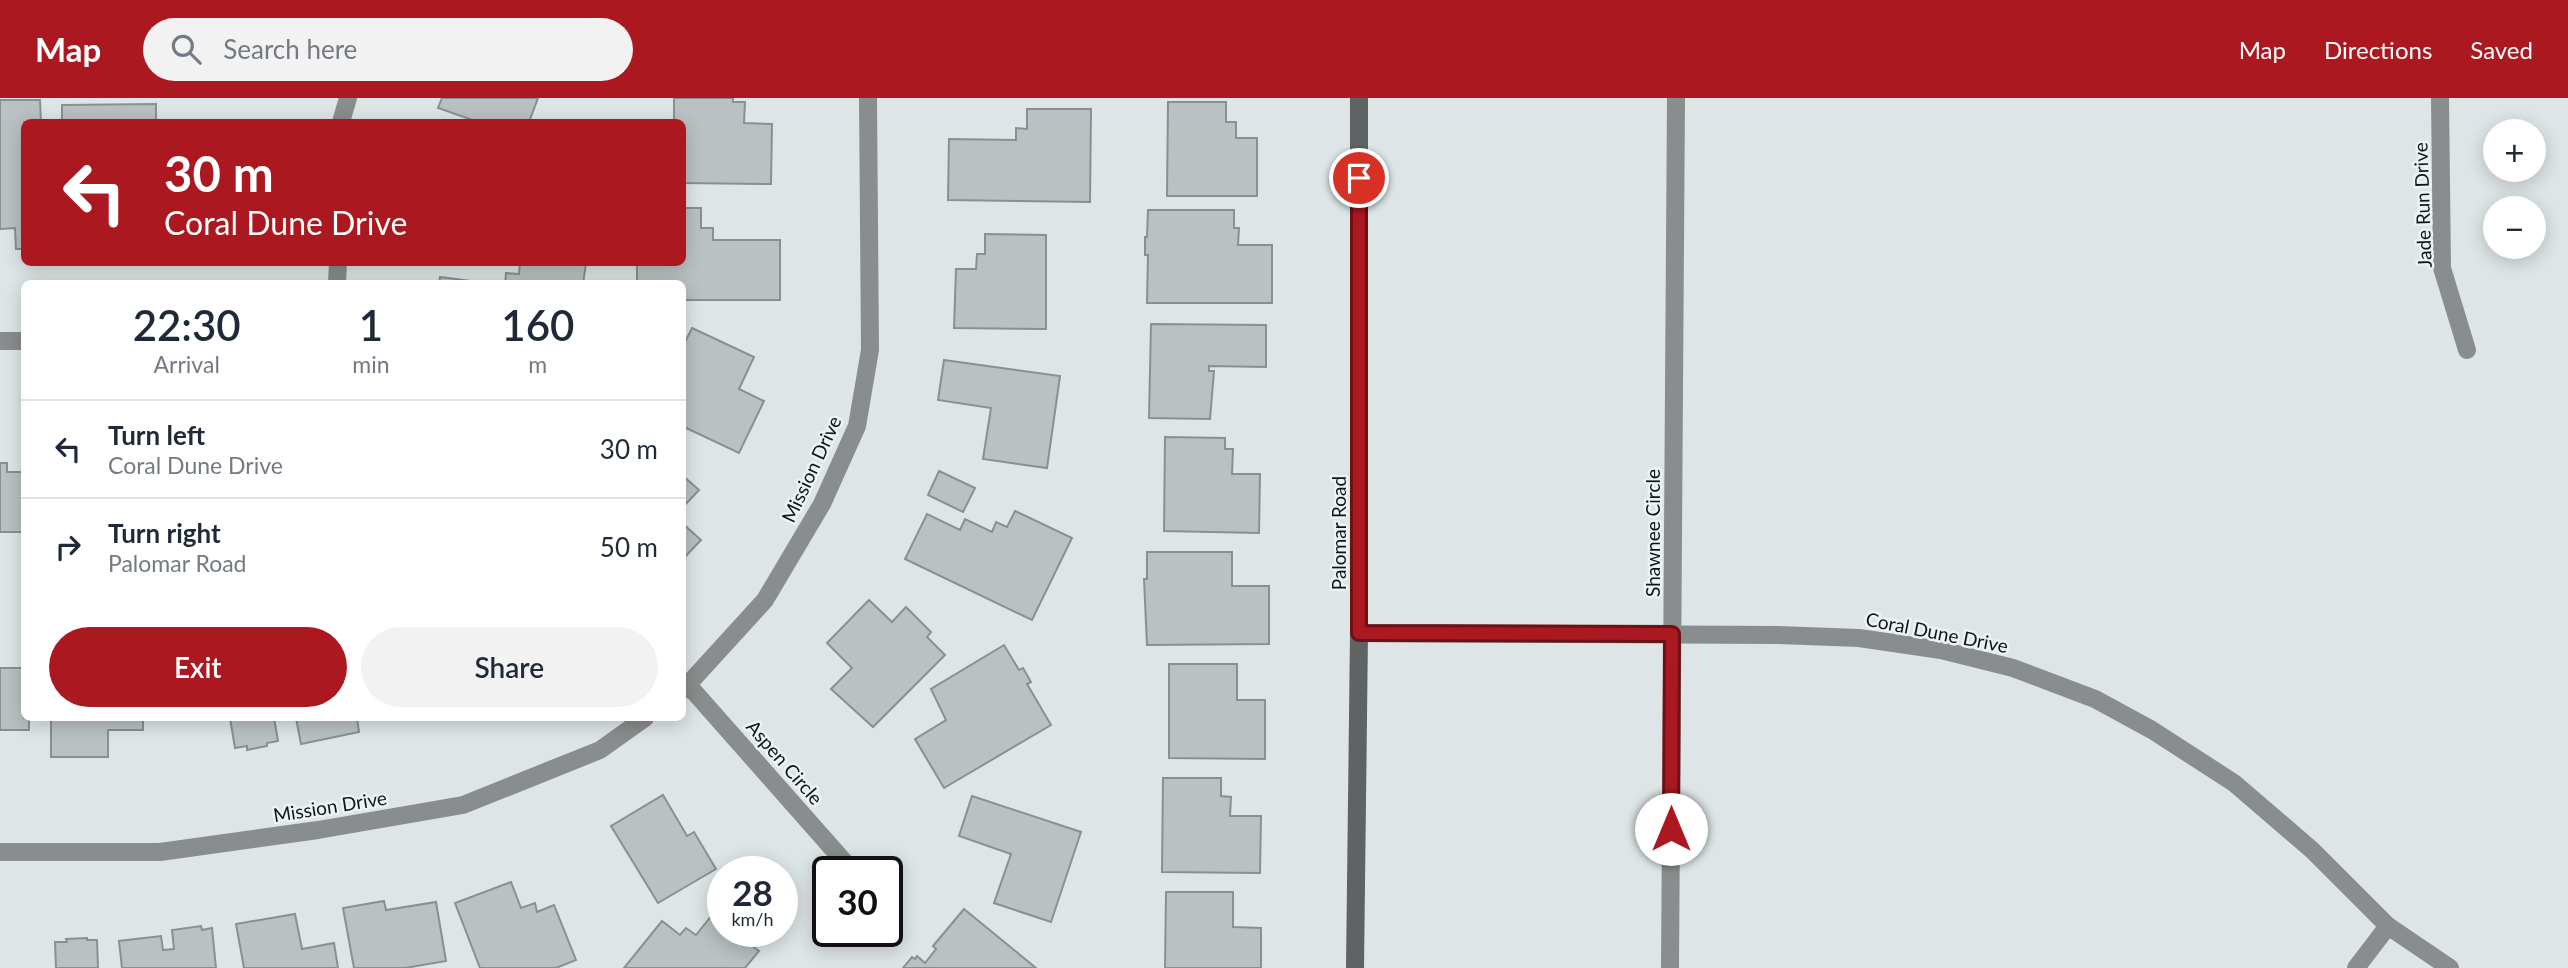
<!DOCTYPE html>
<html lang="en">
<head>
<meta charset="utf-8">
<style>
	body { margin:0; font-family:Lato,sans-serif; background:#f2f2f3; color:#1f2937; height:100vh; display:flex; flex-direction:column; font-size:26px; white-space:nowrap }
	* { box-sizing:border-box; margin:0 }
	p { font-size:23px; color:#747a83 }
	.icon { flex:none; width:38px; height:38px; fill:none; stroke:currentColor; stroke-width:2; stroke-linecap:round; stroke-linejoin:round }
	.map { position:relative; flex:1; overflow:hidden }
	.drawer { position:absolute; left:21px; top:182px; width:665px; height:441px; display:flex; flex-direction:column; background:#fff; border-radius:10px; box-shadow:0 4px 18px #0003 }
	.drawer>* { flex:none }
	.banner { position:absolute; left:21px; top:21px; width:665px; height:147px; border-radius:10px; box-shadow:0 4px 18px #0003; background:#ab1820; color:#fff; overflow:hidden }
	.buttons { position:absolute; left:2483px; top:21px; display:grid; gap:14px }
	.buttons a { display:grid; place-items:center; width:63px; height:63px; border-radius:50%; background:#fff; box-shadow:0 4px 18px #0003; font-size:35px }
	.speed { position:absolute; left:707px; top:758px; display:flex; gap:14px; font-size:35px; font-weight:700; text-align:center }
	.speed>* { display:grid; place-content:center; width:91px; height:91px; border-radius:50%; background:#fff; box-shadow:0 4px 18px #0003; line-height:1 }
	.speed small { font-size:18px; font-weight:400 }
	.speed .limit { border:4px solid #111; border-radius:10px; background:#fff; color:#111 }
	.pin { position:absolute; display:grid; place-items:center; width:60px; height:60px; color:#fff; margin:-30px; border:4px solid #fff; border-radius:50%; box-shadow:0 2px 7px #0007 }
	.me { position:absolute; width:77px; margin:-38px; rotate:0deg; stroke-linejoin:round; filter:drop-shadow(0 0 5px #0008) }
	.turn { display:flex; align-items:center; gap:24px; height:147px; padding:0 28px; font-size:32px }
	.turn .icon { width:91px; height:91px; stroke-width:2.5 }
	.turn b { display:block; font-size:49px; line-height:60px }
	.eta { display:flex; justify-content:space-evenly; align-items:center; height:119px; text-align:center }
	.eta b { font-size:42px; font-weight:600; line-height:49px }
	.primary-button { display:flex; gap:14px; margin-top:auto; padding:14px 28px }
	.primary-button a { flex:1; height:80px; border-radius:42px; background:#ab1820; color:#fff; font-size:28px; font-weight:600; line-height:80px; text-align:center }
	.primary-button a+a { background:#f2f2f3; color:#1f2937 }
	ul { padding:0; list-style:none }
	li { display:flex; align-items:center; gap:21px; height:98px; padding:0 28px; border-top:2px solid #e0e1e3 }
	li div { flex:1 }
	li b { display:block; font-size:26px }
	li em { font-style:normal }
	header { display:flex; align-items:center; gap:42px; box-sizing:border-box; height:98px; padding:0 35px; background:#ab1820; color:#fff }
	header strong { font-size:33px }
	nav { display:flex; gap:38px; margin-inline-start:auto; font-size:24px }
	.search { width:490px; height:63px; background:#f2f2f3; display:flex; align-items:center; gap:18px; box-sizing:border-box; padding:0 24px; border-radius:38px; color:#747a83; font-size:26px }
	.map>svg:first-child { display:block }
</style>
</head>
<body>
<header>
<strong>Map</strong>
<div class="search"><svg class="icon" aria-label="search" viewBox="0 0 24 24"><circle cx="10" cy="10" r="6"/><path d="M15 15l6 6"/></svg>Search here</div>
<nav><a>Map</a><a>Directions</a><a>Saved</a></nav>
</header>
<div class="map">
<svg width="2568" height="870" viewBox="0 0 2568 870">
	<rect width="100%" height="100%" fill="#dee5e6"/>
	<g fill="#bac1c2" stroke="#899091" stroke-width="2">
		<path d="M442 0H538L529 24H478L438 10Z"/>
		<path d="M674 0H733V4H745L744 25 772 26 771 86 682 85V24H674Z"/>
		<path d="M0 2H40L41 24H24V151H16L15 130 0 131Z"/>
		<path d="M1168 4H1226V24H1236V40H1257V98H1167Z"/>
		<path d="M156 6V24H62V7Z"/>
		<path d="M1027 11H1091L1090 104 948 102 949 41 1016 42V30L1027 31Z"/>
		<path d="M682 110H701V130H713V142H780V202H682V186H637V164H682Z"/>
		<path d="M1148 112H1234V130H1239L1238 147H1272V205H1147L1148 157H1145V139H1147Z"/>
		<path d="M985 136 1046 137V231L954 230 956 171H976L977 156H985Z"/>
		<path d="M520 164 586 165 583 186H505L506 175 519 176Z"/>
		<path d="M440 179 495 186H439Z"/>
		<path d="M1151 226 1266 227V269L1209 268V273H1214L1210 321 1149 320Z"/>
		<path d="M692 230 754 259 739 291 764 303 739 355 682 328V250Z"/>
		<path d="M944 262 1060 278 1047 370 983 361 991 310 938 302Z"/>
		<path d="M1165 339 1225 340V351H1233L1232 376H1260L1259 435 1164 433Z"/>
		<path d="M0 365H7V374H24V434H0Z"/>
		<path d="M939 373 975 390 963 414 928 397Z"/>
		<path d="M682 377 699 392 682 410Z"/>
		<path d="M1015 413 1072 440 1032 522 905 461 927 416 960 432 965 421 992 434 996 424 1007 429Z"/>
		<path d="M682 425 701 442 682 462Z"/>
		<path d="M1147 454H1232V488H1269V546L1147 547 1144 481H1147Z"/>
		<path d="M869 502 892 524 906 509 931 534 927 539 945 557 873 629 831 591 852 570 827 545Z"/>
		<path d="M1004 547 1019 572 1023 570 1031 584 1027 586 1051 627 944 690 915 641 946 622 931 591Z"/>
		<path d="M1169 566H1237V602H1265V661L1169 660Z"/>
		<path d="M0 570H24V620H29V632H0Z"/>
		<path d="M51 620H143V632H108V659H51Z"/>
		<path d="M230 620H274L278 643 267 645V648L247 652V648L235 650Z"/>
		<path d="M296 620H357L359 634 301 646Z"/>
		<path d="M1163 680H1221V698L1231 699 1230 718H1261L1260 775 1162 774Z"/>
		<path d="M663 697 687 738 694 734 716 771 658 805 611 728Z"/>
		<path d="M972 698 1081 734 1051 824 994 805 1011 756 959 738Z"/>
		<path d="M511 784 521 810 535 805 537 814 554 807 576 862 556 870H480L455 805Z"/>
		<path d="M1166 794H1233V829L1261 830V870H1165Z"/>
		<path d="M384 803 386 812 436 804 446 863 405 870H354L343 810Z"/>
		<path d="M964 811 1036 870H903L912 859 915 861 917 858 925 865 936 851 933 848Z"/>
		<path d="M295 816 302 851 334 845 338 870H244L236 826Z"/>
		<path d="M712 817 723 825V833H733L759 853 745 870H624L662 823 680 837 686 830 696 837Z"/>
		<path d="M201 828 202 832 212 830 216 870H122L119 843 161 838 163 852 174 851 172 832Z"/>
		<path d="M87 840V842H97L98 870H56L55 844H67L66 841Z"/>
	</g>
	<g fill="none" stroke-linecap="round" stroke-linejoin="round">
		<g stroke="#8a8d8d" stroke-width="18">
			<path d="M2440 0 2442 170 2467 252"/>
			<path d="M341 24 348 0"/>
			<path d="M337 186 338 164"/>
			<path d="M0 243H24"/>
			<path d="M1359 535 1777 537 1859 540 1941 552 2013 570 2095 601 2152 632 2234 685 2312 752 2388 828 2450 870"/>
			<path d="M689 588 848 768"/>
			<path d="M682 593 765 502 822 406 857 328 870 252 868 0"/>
			<path d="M0 754H160L318 732 463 707 600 652 645 620"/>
			<path d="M1670 870 1676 0"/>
			<path d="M2356 870 2388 828"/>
		</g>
		<path stroke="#5f6364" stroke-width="18" d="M1355 870 1359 535V0"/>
	</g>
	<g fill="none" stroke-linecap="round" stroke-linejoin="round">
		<defs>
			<path id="route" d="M1359 80V535L1672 536 1671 731"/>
		</defs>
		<use href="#route" stroke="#6f1015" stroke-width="18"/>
		<use href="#route" stroke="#ab1820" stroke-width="12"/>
	</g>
	<g text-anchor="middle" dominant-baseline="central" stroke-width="5" stroke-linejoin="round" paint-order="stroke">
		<g font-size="19" fill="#111314" stroke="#ebf3f4">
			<text transform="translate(2422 107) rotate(-92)">Jade Run Drive</text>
			<text transform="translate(811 371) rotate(-65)">Mission Drive</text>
			<text transform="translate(1338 435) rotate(-90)">Palomar Road</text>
			<text transform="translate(1652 435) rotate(-90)">Shawnee Circle</text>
			<text transform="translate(1937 534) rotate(11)">Coral Dune Drive</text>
			<text transform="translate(785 664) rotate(49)">Aspen Circle</text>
			<text transform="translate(330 708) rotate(-9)">Mission Drive</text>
		</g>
	</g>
</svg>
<div class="buttons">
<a>+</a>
<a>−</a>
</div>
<div class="speed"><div>28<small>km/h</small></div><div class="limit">30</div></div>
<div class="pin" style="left:1359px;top:80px;background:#d93025"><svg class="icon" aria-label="arrive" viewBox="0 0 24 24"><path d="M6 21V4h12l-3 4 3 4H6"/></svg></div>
<svg class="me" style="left:1671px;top:731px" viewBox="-20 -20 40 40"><circle r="19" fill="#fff"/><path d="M0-13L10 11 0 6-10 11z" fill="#ab1820"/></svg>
<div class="banner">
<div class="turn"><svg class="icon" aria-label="left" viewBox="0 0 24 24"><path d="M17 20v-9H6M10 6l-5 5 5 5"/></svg><div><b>30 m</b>Coral Dune Drive</div></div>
</div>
<section class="drawer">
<div class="eta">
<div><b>22:30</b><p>Arrival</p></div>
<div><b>1</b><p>min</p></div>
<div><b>160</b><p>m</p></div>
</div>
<ul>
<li><svg class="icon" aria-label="left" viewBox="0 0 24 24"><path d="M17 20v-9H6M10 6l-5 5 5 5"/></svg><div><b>Turn left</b><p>Coral Dune Drive</p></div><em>30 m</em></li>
<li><svg class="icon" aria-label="right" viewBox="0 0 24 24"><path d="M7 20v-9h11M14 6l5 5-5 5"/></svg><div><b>Turn right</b><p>Palomar Road</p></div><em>50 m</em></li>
</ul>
<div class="primary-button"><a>Exit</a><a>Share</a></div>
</section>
</div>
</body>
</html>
